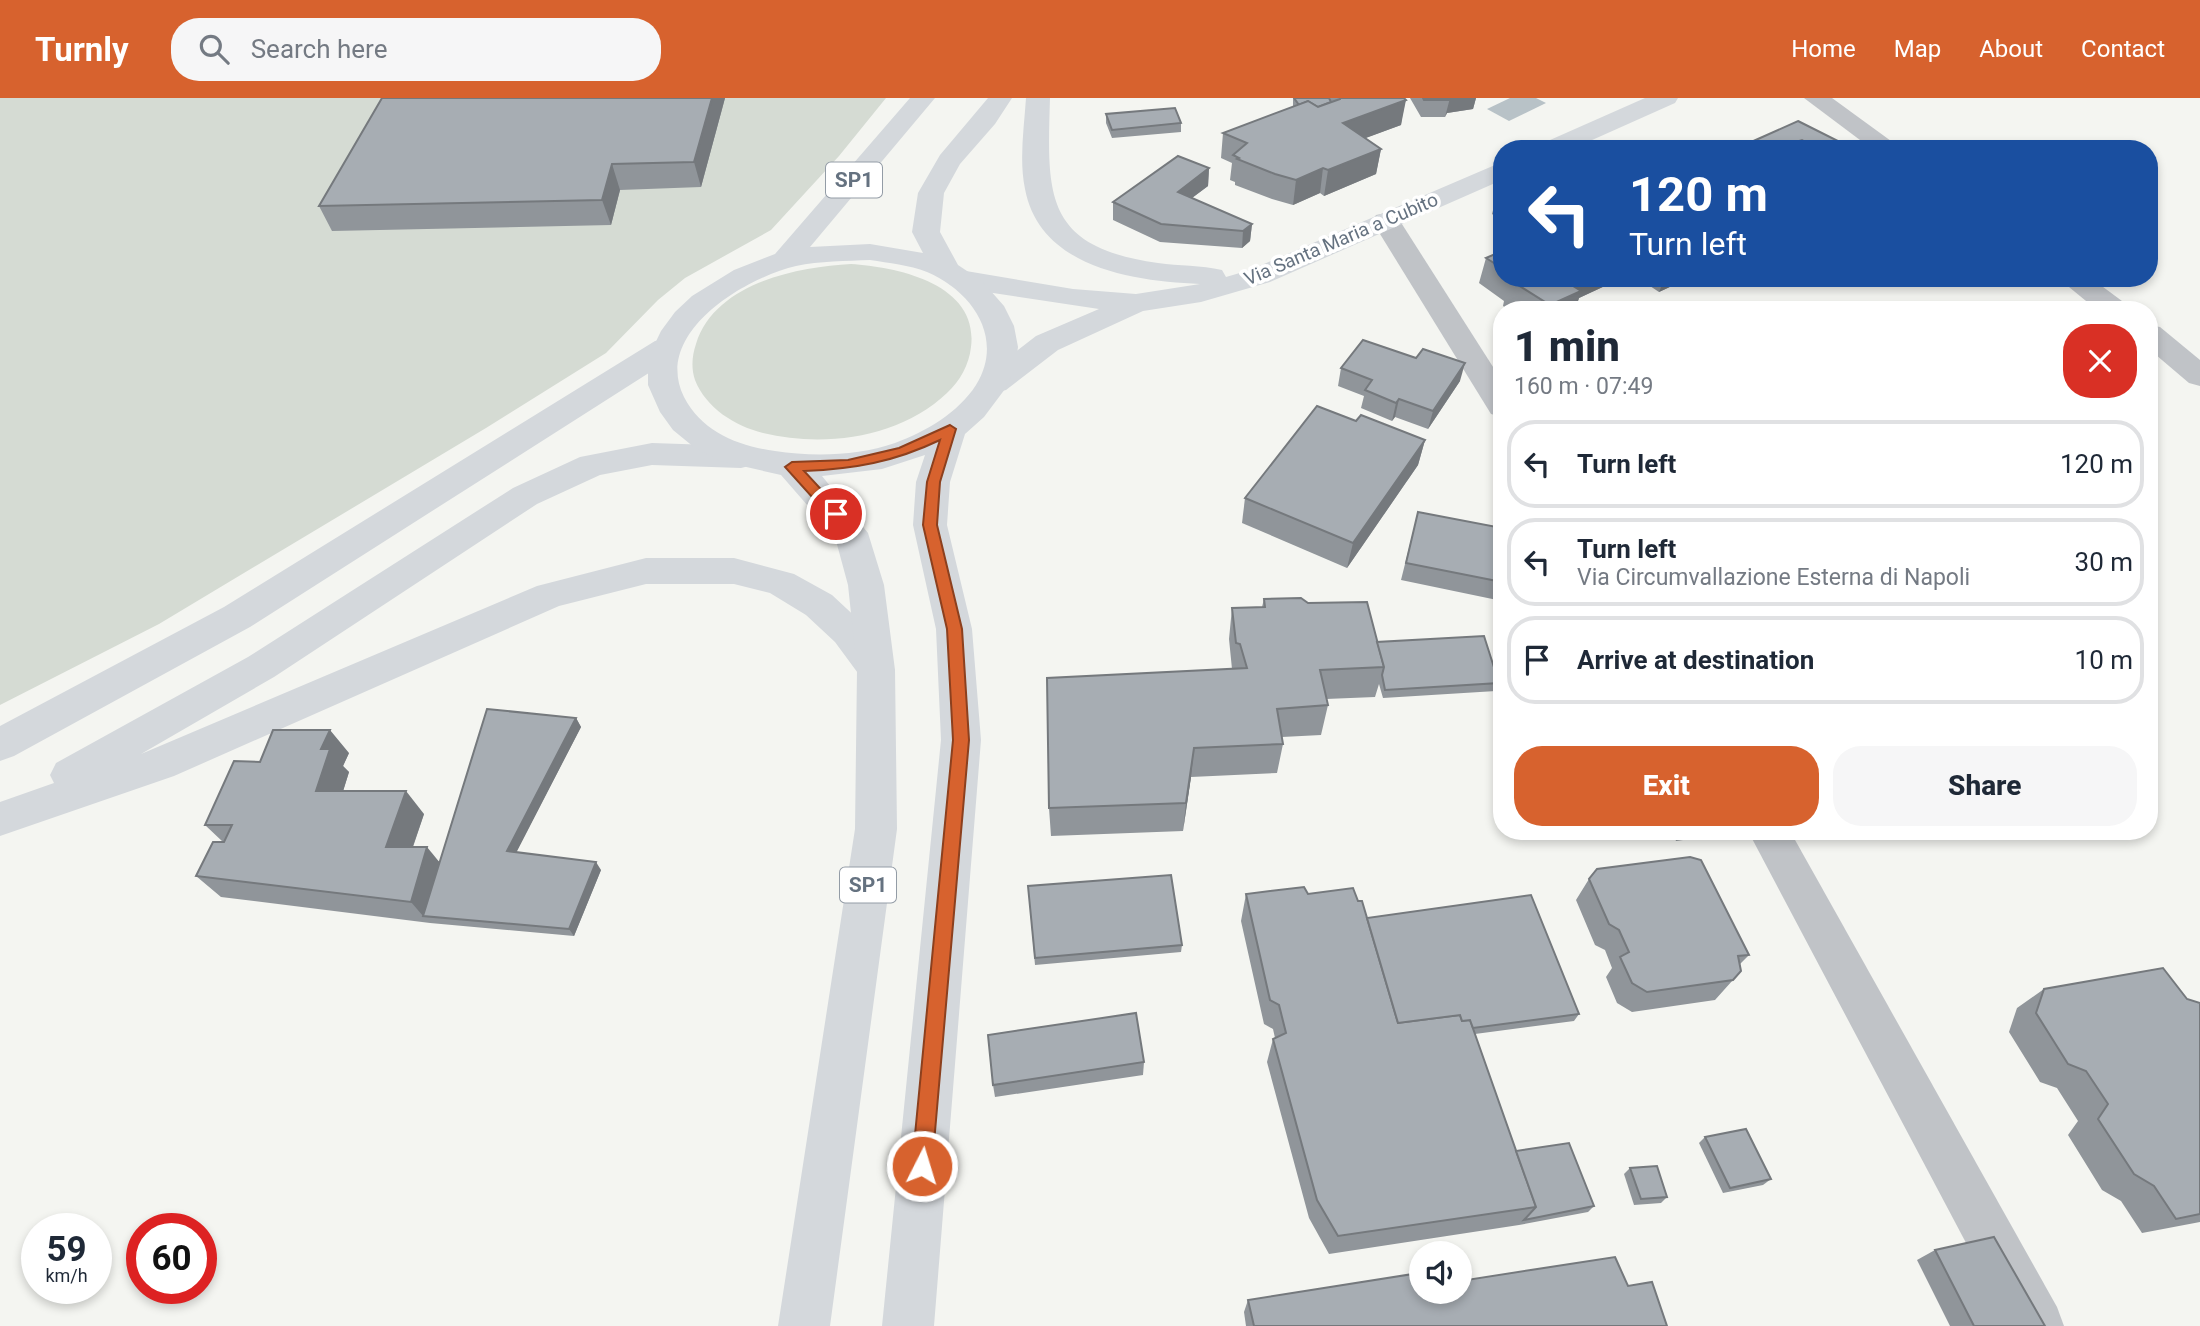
<!DOCTYPE html>
<html lang="en">
<head>
<meta charset="utf-8">
<style>
	body { margin:0; font-family:Roboto,sans-serif; background:#f6f6f7; color:#1f2937; height:100vh; display:flex; flex-direction:column; font-size:26px; white-space:nowrap }
	* { box-sizing:border-box; margin:0 }
	p { font-size:23px; color:#747a83 }
	.icon { flex:none; width:38px; height:38px; fill:none; stroke:currentColor; stroke-width:2; stroke-linecap:round; stroke-linejoin:round }
	.map { position:relative; flex:1; overflow:hidden }
	.side { position:absolute; left:1493px; top:203px; width:665px; height:539px; display:flex; flex-direction:column; background:#fff; border-radius:28px; box-shadow:0 4px 10px #0003 }
	.side>* { flex:none }
	.top-card { position:absolute; left:1493px; top:42px; width:665px; height:147px; border-radius:28px; box-shadow:0 4px 10px #0003; background:#1a4fa0; color:#fff; overflow:hidden }
	.fabs { position:absolute; left:1409px; top:1143px; display:grid; gap:14px }
	.fabs a { display:grid; place-items:center; width:63px; height:63px; border-radius:50%; background:#fff; box-shadow:0 4px 10px #0003; font-size:35px }
	.speed { position:absolute; left:21px; top:1115px; display:flex; gap:14px; font-size:35px; font-weight:700; text-align:center }
	.speed>* { display:grid; place-content:center; width:91px; height:91px; border-radius:50%; background:#fff; box-shadow:0 4px 10px #0003; line-height:1 }
	.speed small { font-size:18px; font-weight:400 }
	.speed .limit { border:10px solid #d22; background:#fff; color:#111 }
	.pin { position:absolute; display:grid; place-items:center; width:60px; height:60px; color:#fff; margin:-30px; border:4px solid #fff; border-radius:50%; box-shadow:0 2px 7px #0007 }
	.me { position:absolute; width:77px; margin:-38px; rotate:5deg; stroke-linejoin:round; filter:drop-shadow(0 0 5px #0008) }
	.turn { display:flex; align-items:center; gap:24px; height:147px; padding:0 21px; font-size:32px }
	.turn .icon { width:91px; height:91px; stroke-width:2.5 }
	.turn b { display:block; font-size:49px; line-height:60px }
	.round { display:grid; place-items:center; flex:none; width:74px; height:74px; border-radius:28px; background:#f6f6f7 }
	.overview { display:flex; align-items:center; justify-content:space-between; height:119px; padding:0 21px }
	h1 { font-size:42px; font-weight:800; line-height:52px }
	.action { display:flex; gap:14px; margin-top:auto; padding:14px 21px }
	.action a { flex:1; height:80px; border-radius:28px; background:#d7622e; color:#fff; font-size:28px; font-weight:800; line-height:80px; text-align:center }
	.action a+a { background:#f6f6f7; color:#1f2937 }
	ul { padding:0; list-style:none }
	li { display:flex; align-items:center; gap:21px; height:88px; margin:0 14px 10px; padding:0 7px; border:4px solid #e0e1e3; border-radius:28px }
	li div { flex:1 }
	li b { display:block; font-size:26px }
	li em { font-style:normal }
	header { display:flex; align-items:center; gap:42px; box-sizing:border-box; height:98px; padding:0 35px; background:#d7622e; color:#fff }
	header strong { font-size:33px }
	nav { display:flex; gap:38px; margin-inline-start:auto; font-size:24px }
	.search { width:490px; height:63px; background:#f6f6f7; display:flex; align-items:center; gap:18px; box-sizing:border-box; padding:0 24px; border-radius:28px; color:#747a83; font-size:26px }
	.map>svg:first-child { display:block }
</style>
</head>
<body>
<header>
<strong>Turnly</strong>
<div class="search"><svg class="icon" aria-label="search" viewBox="0 0 24 24"><circle cx="10" cy="10" r="6"/><path d="M15 15l6 6"/></svg>Search here</div>
<nav><a>Home</a><a>Map</a><a>About</a><a>Contact</a></nav>
</header>
<div class="map">
<svg width="2200" height="1228" viewBox="0 0 2200 1228">
	<rect width="100%" height="100%" fill="#f4f5f1"/>
	<g fill="#d5dbd3">
		<path d="M0 0H886L839 58 771 132 685 180 658 202 606 255 486 330 159 526 0 607Z"/>
		<path d="M851 166C898 169 979 186 971 249 969 267 960 283 947 295 900 340 824 350 763 335 735 328 706 310 695 282 691 270 692 258 696 246 715 185 797 169 851 166Z"/>
	</g>
	<path fill="#b8c2c7" d="M1510 0H1536L1546 5 1509 23 1487 11Z"/>
	<g fill="none" stroke-linecap="round" stroke-linejoin="round">
		<g fill="#c0c3c7" fill-rule="evenodd">
			<path d="M1804 0H1832L1902 51H1872Z"/>
			<path d="M1386 115 1396 117 1400 123 1502 283V319L1491 316 1372 123 1376 117Z"/>
			<path d="M2058 180H2091L2126 206 2131 212H2097Z"/>
			<path d="M2149 227 2160 229 2200 262V288L2189 285 2149 251Z"/>
			<path d="M1748 733H1790L2057 1209 2064 1228H2010Z"/>
		</g>
		<g fill="#d4d8dc" fill-rule="evenodd">
			<path d="M1026 0H1050C1047 98 1044 149 1158 165 1179 168 1201 167 1222 172L1226 179 1250 172 1502 64V82L1270 184 1201 204 1143 213 1058 252 1006 292 995 295 984 292 979 285 984 278 1036 238 1099 211 960 190 950 187 946 181 950 175 960 172 1073 191 1136 196 1200 186C1133 183 1040 170 1025 91 1019 62 1024 30 1026 0Z"/>
			<path d="M1645 0H1678L1675 5 1572 51H1537L1541 46Z"/>
			<path d="M666 241 677 243 681 250 677 257 250 529 14 658 0 663V628L224 509 655 243Z"/>
			<path d="M652 345 741 348 753 351 757 359 753 367 741 370 652 367 600 377 537 406 274 579 141 656 537 488 646 460H734L794 476 832 497 861 524 895 572 889 582 876 587 863 582 835 544 806 517 770 495 734 486H646L559 508 174 678 0 738V704L54 685 50 677 56 665 248 559 513 390 580 359Z"/>
		</g>
		<path fill="#d4d8dc" fill-rule="evenodd" d="M910 0H935L810 149 870 146 923 155 912 134 918 95 940 57 988 0H1012L995 26 960 66 944 95 940 134 958 167 982 183 1004 208 1014 228 1018 249 1015 270 1005 291 984 319 965 336 950 384 947 427 972 531 981 642 934 1228H882L941 642 936 531 913 427 916 384 925 357 882 371 822 378 868 435 884 487 895 572 897 731 830 1228H778L855 731 857 572 848 487 835 439 781 377 720 363 695 350 673 332 660 314 648 287V260L661 233 675 214 692 198 734 172 775 156ZM870 162C889 165 909 167 927 174 972 193 1005 240 976 287 958 315 925 334 895 345 858 358 813 359 775 353 738 348 702 334 684 299 652 235 745 180 796 168 820 163 846 163 870 162Z"/>
	</g>
	<g fill="#90959a">
		<path d="M382 0H725L701 89 620 92 611 127 332 133 319 108Z"/>
		<path d="M1293 0H1404L1401 27 1365 40 1381 51 1376 76 1324 98 1320 95 1293 107 1272 101 1235 87V84L1230 82 1232 65 1221 60 1223 35 1293 9Z"/>
		<path d="M1410 0H1476L1473 11 1447 15 1445 19H1421Z"/>
		<path d="M1106 16 1181 25V34L1112 40 1106 25Z"/>
		<path d="M1798 23 1838 43 1835 51H1747L1749 45Z"/>
		<path d="M1209 70 1208 88 1192 100 1252 126 1250 143 1242 150 1160 144 1113 122V104Z"/>
		<path d="M1502 89V123L1492 116 1499 91Z"/>
		<path d="M1502 153V180H1622L1579 200 1575 212H1509L1503 208 1504 203 1479 185 1486 160Z"/>
		<path d="M1638 180H1689L1659 194Z"/>
		<path d="M1341 270 1460 283 1428 331 1395 319 1392 323 1361 310 1364 298 1338 288Z"/>
		<path d="M1356 323 1425 342 1418 367 1347 470 1242 425 1245 400Z"/>
		<path d="M1418 414 1502 430V503L1401 482Z"/>
		<path d="M1264 501 1377 544 1499 585 1496 593 1383 600 1379 586 1375 599 1326 601 1328 607 1321 637 1282 639 1283 646 1277 675 1191 679 1183 733 1051 738 1049 710 1232 571 1229 541 1232 510 1262 509Z"/>
		<path d="M576 620 581 629 516 754 601 772 574 838 430 825 221 799 196 778 223 744 205 727 260 664 349 655 343 668 349 674 343 693 424 716 413 749 440 764Z"/>
		<path d="M1672 733H1733L1732 735 1676 743Z"/>
		<path d="M1589 781 1749 857 1740 866 1741 873 1715 902 1632 914 1617 905 1606 879 1612 870 1605 852 1595 847 1576 802Z"/>
		<path d="M1028 788 1182 847 1181 854 1035 867Z"/>
		<path d="M1246 796H1308L1358 803 1367 820 1579 916 1574 923 1475 936 1516 1053 1594 1108 1588 1114 1519 1127 1329 1156 1309 1120 1267 964 1273 941 1275 940 1273 931 1264 926 1241 823Z"/>
		<path d="M2044 891 2187 901 2200 905V1124L2142 1135 2121 1103 2102 1092 2068 1037 2078 1023 2057 990 2040 984 2009 934 2017 910Z"/>
		<path d="M1144 964 1143 977 995 999 993 987Z"/>
		<path d="M1705 1039 1771 1081 1763 1087 1723 1095 1699 1045Z"/>
		<path d="M1630 1070 1667 1099 1661 1105 1634 1107 1624 1076Z"/>
		<path d="M1935 1152 2045 1228H1950L1917 1162Z"/>
		<path d="M1628 1188 1667 1228H1246L1244 1214 1248 1202 1416 1190Z"/>
	</g>
	<g fill="#75797d">
		<path d="M712 0H725L701 89 694 64Z"/>
		<path d="M1450 0H1476L1473 11 1447 15 1445 19Z"/>
		<path d="M1406 2 1401 27 1339 50 1343 25Z"/>
		<path d="M1802 42 1798 51H1773Z"/>
		<path d="M1838 43 1835 51H1823Z"/>
		<path d="M1381 51 1376 76 1324 98 1328 72Z"/>
		<path d="M612 66 620 92 611 127 602 102Z"/>
		<path d="M1209 70 1208 88 1177 111 1178 94Z"/>
		<path d="M1323 70 1320 95 1293 107 1296 82Z"/>
		<path d="M1252 126 1250 143 1242 150 1243 133Z"/>
		<path d="M1575 180H1622L1579 200 1575 212H1549L1550 207 1567 184Z"/>
		<path d="M1665 180H1689L1659 194Z"/>
		<path d="M1465 265 1460 283 1428 331 1433 313Z"/>
		<path d="M1399 301 1395 319 1392 323 1396 305Z"/>
		<path d="M1425 342 1418 367 1347 470 1353 445Z"/>
		<path d="M576 620 581 629 513 761 507 753Z"/>
		<path d="M330 632 349 655 343 668 349 674 336 716 316 693 321 651Z"/>
		<path d="M1194 650 1191 679 1183 733 1186 705Z"/>
		<path d="M406 693 424 716 405 771 386 749Z"/>
		<path d="M427 749 445 771 423 818 411 804Z"/>
		<path d="M596 764 601 772 574 838 569 831Z"/>
	</g>
	<g fill="#a7adb3" stroke="#75797d" stroke-width="2">
		<path d="M382 0H712L694 64 612 66 602 102 319 108Z"/>
		<path d="M1294 0H1329L1331 4 1318 9 1308 3 1299 7Z"/>
		<path d="M1340 0H1404L1406 2 1343 25 1381 51 1328 72 1323 70 1296 82 1275 76 1237 61 1239 60 1233 57 1247 45 1223 35 1308 3 1318 9 1340 1Z"/>
		<path d="M1423 0H1450L1449 2H1424Z"/>
		<path d="M1175 10 1181 25 1112 32 1106 16Z"/>
		<path d="M1798 23 1838 43 1823 51H1818L1802 42 1773 51H1759L1749 45Z"/>
		<path d="M1178 58 1209 70 1178 94 1252 126 1243 133 1161 126 1113 104Z"/>
		<path d="M1502 153V170L1486 160Z"/>
		<path d="M1515 180H1575L1567 184 1581 193 1550 207 1510 182Z"/>
		<path d="M1363 242 1416 260 1423 251 1465 265 1433 313 1399 301 1396 305 1365 292 1372 282 1341 270Z"/>
		<path d="M1317 308 1356 323 1361 317 1425 342 1353 445 1245 400Z"/>
		<path d="M1418 414 1502 430V484L1406 465Z"/>
		<path d="M1301 500 1308 505 1367 504 1384 569 1320 572 1328 607 1277 611 1283 646 1194 650 1186 705 1049 710 1047 580 1247 570 1240 546 1236 545 1232 510 1265 509 1264 501Z"/>
		<path d="M1484 538 1499 585 1385 592 1382 577 1384 569 1377 544Z"/>
		<path d="M487 611 576 620 507 753 596 764 569 831 423 818Z"/>
		<path d="M273 632H330L321 651H330L316 693H406L386 749H427L411 804 196 778 213 744H224L232 727H205L234 663 260 664Z"/>
		<path d="M1690 759 1701 762 1749 857 1738 858 1741 873 1733 882 1647 894 1632 885 1620 859 1629 854 1619 832 1609 826 1589 781 1597 771Z"/>
		<path d="M1171 777 1182 847 1035 860 1028 788Z"/>
		<path d="M1304 789 1308 796 1353 790 1358 803H1362L1398 925 1460 917 1462 923 1470 922 1536 1109 1338 1138 1317 1102 1273 941 1286 935 1279 907 1270 902 1246 796Z"/>
		<path d="M1531 797 1579 916 1473 930 1470 922 1462 923 1460 917 1398 925 1367 820Z"/>
		<path d="M2163 870 2187 901 2200 905V1116L2176 1121 2154 1088 2134 1076 2098 1021 2108 1006 2086 973 2068 966 2036 915 2044 891Z"/>
		<path d="M1136 915 1144 964 993 987 988 937Z"/>
		<path d="M1746 1031 1771 1081 1730 1090 1705 1039Z"/>
		<path d="M1569 1045 1594 1108 1524 1122 1536 1109 1516 1053Z"/>
		<path d="M1657 1068 1667 1099 1641 1101 1630 1070Z"/>
		<path d="M1994 1139 2045 1228H1974L1935 1152Z"/>
		<path d="M1615 1159 1628 1188 1652 1184 1667 1228H1254L1248 1202 1413 1176 1416 1190 1421 1189V1194H1460V1183Z"/>
	</g>
	<path fill="#d7622e" stroke="#8c401e" stroke-width="2" d="M950 327 956 331 940 384 937 427 962 531 969 642 932 1068 929 1075 922 1078 915 1075 912 1068 953 642 947 531 923 427 927 384 940 342C894 364 854 371 804 373L841 413V420H831L785 369 792 364 848 362 899 350Z"/>
	<g text-anchor="middle" dominant-baseline="central" stroke-width="7" stroke-linejoin="round" paint-order="stroke">
		<g font-size="19" fill="#657280" stroke="#fff">
			<text transform="translate(1341 141) rotate(-23)">Via Santa Maria a Cubito</text>
		</g>
		<g fill="#fff" stroke="#939ca6" stroke-width="2">
			<rect x="826" y="64.5" width="56" height="35" rx="5"/>
			<rect x="840" y="769.5" width="56" height="35" rx="5"/>
		</g>
		<g font-size="21" font-weight="bold" fill="#657280">
			<text x="854" y="82">SP1</text>
			<text x="868" y="787">SP1</text>
		</g>
	</g>
</svg>
<div class="fabs">
<a><svg class="icon" aria-label="sound" viewBox="0 0 24 24"><path d="M4 9h4l5-4v14l-5-4H4zM17 9q2 3 0 6"/></svg></a>
</div>
<div class="speed"><div>59<small>km/h</small></div><div class="limit">60</div></div>
<div class="pin" style="left:836px;top:416px;background:#d93025"><svg class="icon" aria-label="arrive" viewBox="0 0 24 24"><path d="M6 21V4h12l-3 4 3 4H6"/></svg></div>
<svg class="me" style="left:922px;top:1068px" viewBox="-20 -20 40 40"><circle r="17" fill="#d7622e" stroke="#fff" stroke-width="3"/><path d="M0-11L8 9 0 5-8 9z" fill="#fff"/></svg>
<div class="top-card">
<div class="turn"><svg class="icon" aria-label="left" viewBox="0 0 24 24"><path d="M17 20v-9H6M10 6l-5 5 5 5"/></svg><div><b>120 m</b>Turn left</div></div>
</div>
<section class="side">
<div class="overview"><div><h1>1 min</h1><p>160 m · 07:49</p></div><a class="round" style="background:#d93025;color:#fff"><svg class="icon" aria-label="close" viewBox="0 0 24 24"><path d="M6 6l12 12M18 6L6 18"/></svg></a></div>
<ul>
<li><svg class="icon" aria-label="left" viewBox="0 0 24 24"><path d="M17 20v-9H6M10 6l-5 5 5 5"/></svg><div><b>Turn left</b></div><em>120 m</em></li>
<li><svg class="icon" aria-label="left" viewBox="0 0 24 24"><path d="M17 20v-9H6M10 6l-5 5 5 5"/></svg><div><b>Turn left</b><p>Via Circumvallazione Esterna di Napoli</p></div><em>30 m</em></li>
<li><svg class="icon" aria-label="arrive" viewBox="0 0 24 24"><path d="M6 21V4h12l-3 4 3 4H6"/></svg><div><b>Arrive at destination</b></div><em>10 m</em></li>
</ul>
<div class="action"><a>Exit</a><a>Share</a></div>
</section>
</div>
</body>
</html>
